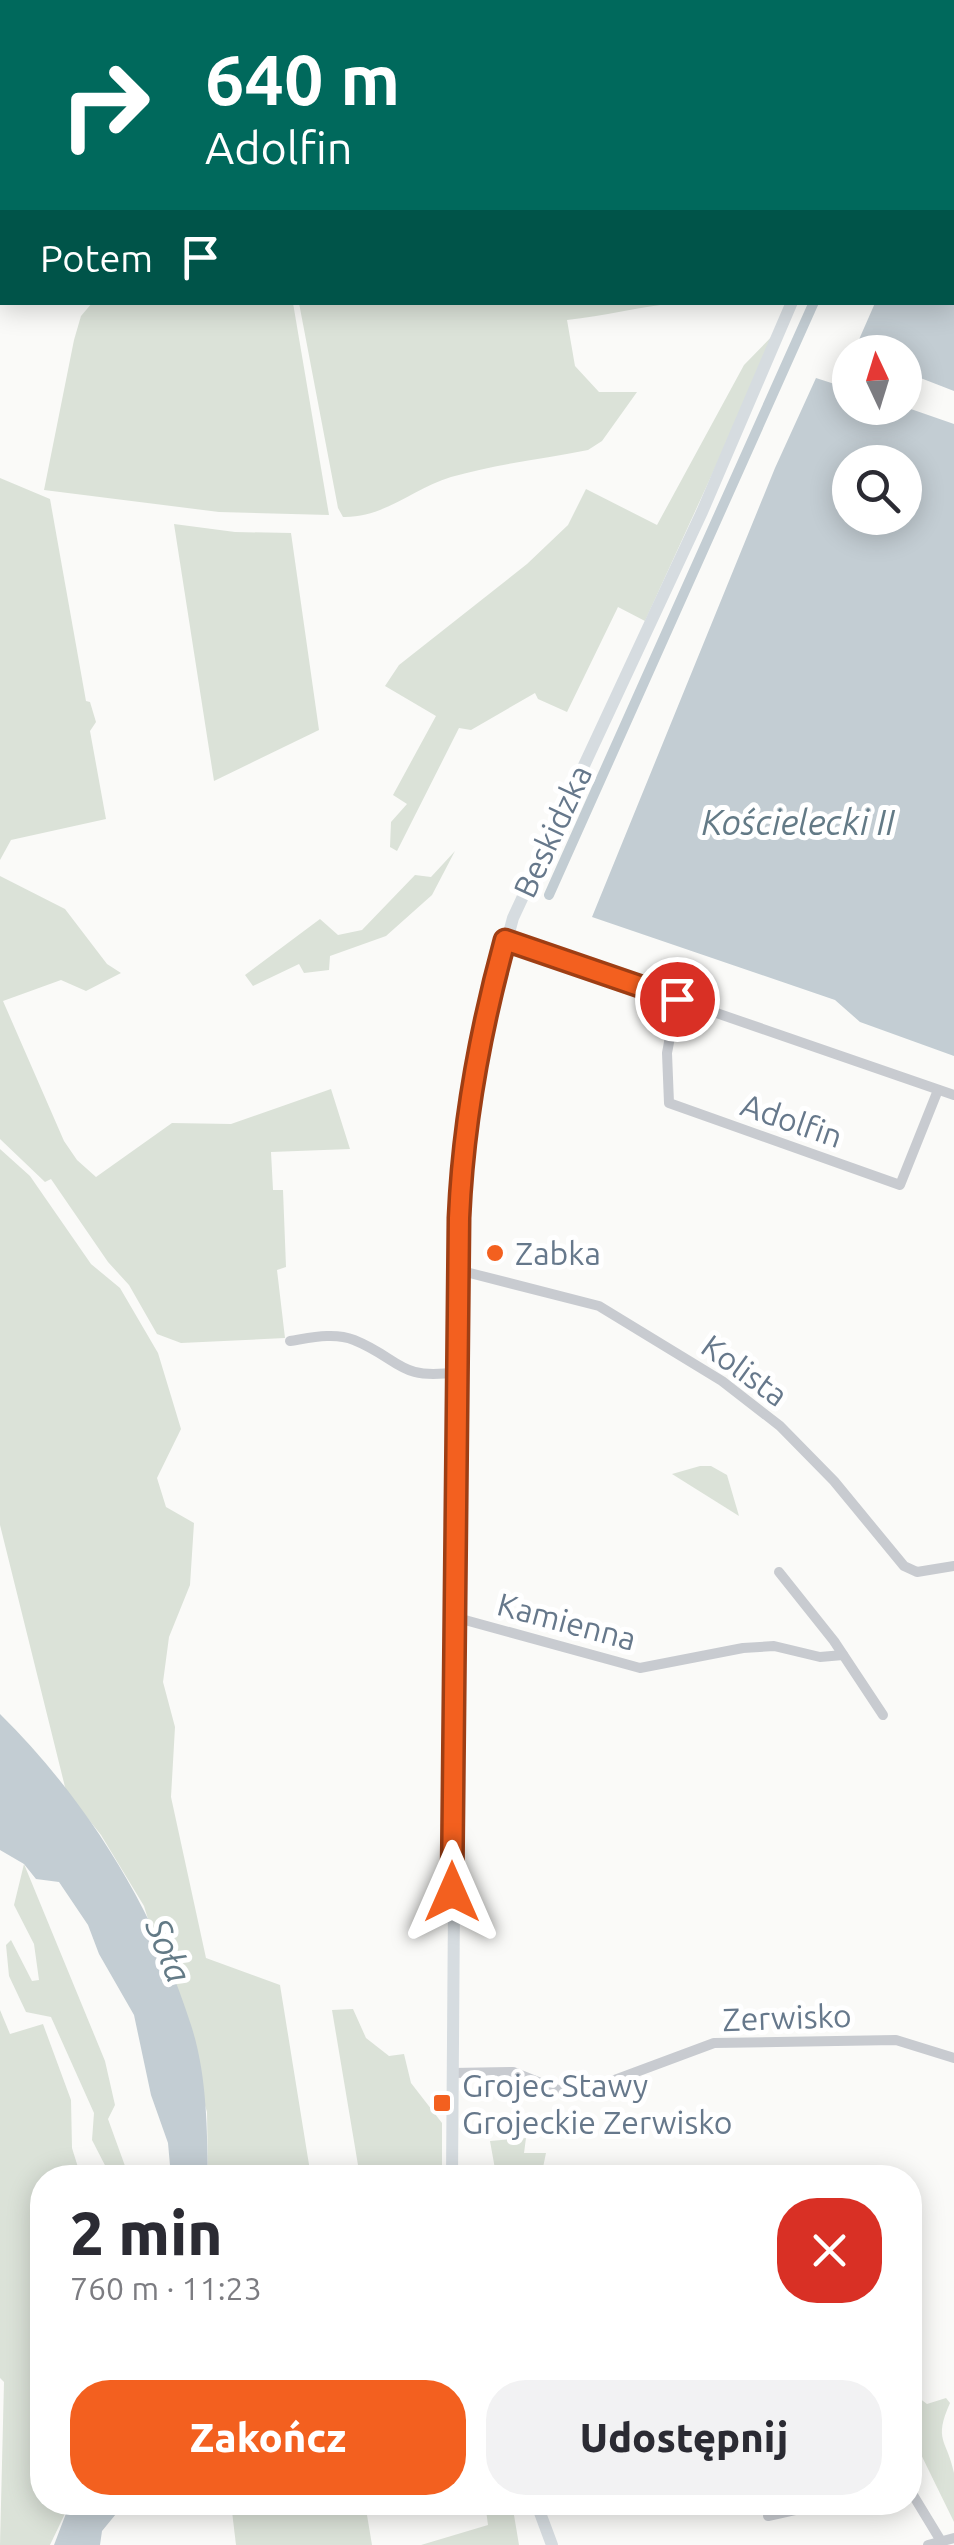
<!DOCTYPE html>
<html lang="pl">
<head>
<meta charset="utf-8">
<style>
	body { margin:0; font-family:Ubuntu,sans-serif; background:#f2f2f3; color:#2b2b33; height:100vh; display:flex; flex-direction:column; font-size:38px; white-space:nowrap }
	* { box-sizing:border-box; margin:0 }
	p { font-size:32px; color:#7c7c81 }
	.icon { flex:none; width:55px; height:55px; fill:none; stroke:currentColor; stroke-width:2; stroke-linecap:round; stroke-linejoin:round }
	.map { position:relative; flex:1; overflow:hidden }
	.sheet { position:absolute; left:30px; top:2165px; width:892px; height:350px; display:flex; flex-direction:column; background:#fff; border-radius:40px; box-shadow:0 5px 25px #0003 }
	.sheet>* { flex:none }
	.hud { position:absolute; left:0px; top:0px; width:955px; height:305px; box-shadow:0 5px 25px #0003; background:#00695c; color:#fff; overflow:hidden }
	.needle { width:65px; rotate:356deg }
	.tools { position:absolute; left:832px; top:335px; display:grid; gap:20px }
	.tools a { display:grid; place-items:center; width:90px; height:90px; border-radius:50%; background:#fff; box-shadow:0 5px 25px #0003; font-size:50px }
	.pin { position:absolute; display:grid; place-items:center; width:85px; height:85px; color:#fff; margin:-42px; border:5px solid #fff; border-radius:50%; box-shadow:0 2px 10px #0007 }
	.me { position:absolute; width:110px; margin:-55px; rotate:0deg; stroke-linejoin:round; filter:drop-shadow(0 0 8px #0008) }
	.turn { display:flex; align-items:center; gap:35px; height:210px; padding:0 40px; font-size:45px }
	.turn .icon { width:130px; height:130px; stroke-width:2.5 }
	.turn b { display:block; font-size:70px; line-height:85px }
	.then { display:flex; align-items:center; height:95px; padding:0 40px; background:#0003; gap:20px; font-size:38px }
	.round { display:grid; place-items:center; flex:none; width:105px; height:105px; border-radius:40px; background:#f2f2f3 }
	.overview { display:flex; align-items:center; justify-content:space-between; height:170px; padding:0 40px }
	h1 { font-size:60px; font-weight:800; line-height:75px }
	.action { display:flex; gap:20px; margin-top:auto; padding:20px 40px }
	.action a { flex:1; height:115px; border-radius:40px; background:#f3601f; color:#fff; font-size:40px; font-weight:800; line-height:115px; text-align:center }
	.action a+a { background:#f2f2f3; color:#2b2b33 }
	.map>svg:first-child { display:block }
</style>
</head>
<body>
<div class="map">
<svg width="954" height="2545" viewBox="0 0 954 2545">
	<rect width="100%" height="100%" fill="#fafaf8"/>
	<g fill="#dbe2d8">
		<path d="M92 303H293L329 515 219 512 44 490 74 340 81 316Z"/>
		<path d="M299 303V302L676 303C639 307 604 316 567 320L575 366 599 392H637L602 441 588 450C543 459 496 464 451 477 414 488 384 518 343 517L338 508Z"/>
		<path d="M778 330 645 621 618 607 567 712 538 699 535 693 471 730 459 728 397 851 390 847 391 822 407 804 393 795 436 716 385 686 399 665 527 564 568 525 586 489 657 525 744 365Z"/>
		<path d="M0 478 50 499 86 701 90 702 96 722 90 731 106 819 11 840 0 860Z"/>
		<path d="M174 524 235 532 291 533 319 730 214 781Z"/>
		<path d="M455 851 432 895 386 936 330 956 329 970 304 973 299 964 253 986 245 975 320 919 338 935 362 930 415 875 431 877Z"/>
		<path d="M0 876 65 909 107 964 121 973 86 991 61 980 3 1001 64 1141 77 1160 96 1177 172 1123 231 1124 331 1089 350 1149 271 1152 273 1190H283L286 1267 277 1270 285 1338 181 1343 157 1334 129 1285 108 1262 51 1179 45 1182 0 1139Z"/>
		<path d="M0 1149 30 1176 91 1264 120 1288 158 1353 181 1429 157 1478 166 1507 194 1523 190 1585 169 1637 163 1682 175 1727 171 1797 206 1958 280 1985 311 2177H208L207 2112 144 1906 101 1835 66 1791 0 1525Z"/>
		<path d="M700 1466H711L727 1475 739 1516 672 1474Z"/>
		<path d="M24 1864 105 2061 115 2105 108 2119 129 2177H111L92 2140 94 2113 51 2017 26 2012 9 1976 6 1945 11 1940 32 1981 39 1980 34 1944 14 1905Z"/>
		<path d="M353 2009 366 2038 389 2056 404 2054 411 2083 442 2123V2177H360L332 2010Z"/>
		<path d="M0 2010 10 2034 43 2024 71 2100 72 2148 81 2177 42 2178V2502L70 2503 50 2545H0L4 2382 0 2378Z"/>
		<path d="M526 2138 524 2153H546L541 2177H516L495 2169 490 2141Z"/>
		<path d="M910 2375 919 2398 927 2404 946 2398 950 2403C933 2441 947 2439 954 2473 954 2488 954 2507 954 2522L910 2432Z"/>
		<path d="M231 2503H365L372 2545H236Z"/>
		<path d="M485 2503H512L519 2545H421L488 2525Z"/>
	</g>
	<g fill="#c3cdd3" fill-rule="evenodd">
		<path d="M954 123V391L905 372V352L854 351 875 303 952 302Z"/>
		<path d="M816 378 850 389V408L905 407 954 424V1056L860 1022 835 1000 592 917 775 468ZM850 462H905V518H850Z"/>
		<path d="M0 1714C87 1800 154 1908 191 2025 207 2074 207 2127 208 2177H171L168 2143 151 2095 134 2015 99 1954 88 1925 59 1882 36 1879 24 1864 0 1850Z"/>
		<path d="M70 2503V2502L125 2503 102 2531 100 2545H54Z"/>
	</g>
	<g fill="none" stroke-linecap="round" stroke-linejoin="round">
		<path stroke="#c3cdd3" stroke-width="10" d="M549 895 814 302"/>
		<g stroke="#c8cbd0" stroke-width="10">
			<path d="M505 940 954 1095"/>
			<path d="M677 999 667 1053 669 1103 900 1185 938 1090"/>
			<path d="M458 1270 599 1306 722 1381 780 1426 834 1481 904 1566 917 1572 954 1566"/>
			<path d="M290 1341C310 1338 334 1332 354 1340 401 1359 398 1381 457 1372"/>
			<path d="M779 1572 834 1641 883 1715"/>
			<path d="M454 1617 640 1668 743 1648 774 1646 820 1657 843 1655"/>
			<path d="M452 2073 513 2072 558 2090 577 2094 714 2043 896 2040 954 2058"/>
			<path d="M910 2490 941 2541"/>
			<path d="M768 2516 831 2502"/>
			<path d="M928 2545 954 2538"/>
		</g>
		<g stroke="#d6dce0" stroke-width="12">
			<path d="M291 0 304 2"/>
			<path d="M451 0 501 2"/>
			<path d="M893 0 894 2"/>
			<path d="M577 2 623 0"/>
			<path d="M780 2 790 0"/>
			<path d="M912 2 913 0"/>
			<path d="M452 2178 459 1218 466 1135 483 1029 513 918 702 512 792 302"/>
			<path d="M536 2502 552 2545"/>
		</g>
	</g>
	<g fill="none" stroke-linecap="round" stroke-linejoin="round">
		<defs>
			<path id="route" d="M452 1892 459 1218C463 1124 480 1031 505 940L677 999"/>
		</defs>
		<use href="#route" stroke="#9e3e14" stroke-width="25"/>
		<use href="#route" stroke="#f3601f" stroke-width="18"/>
	</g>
	<g fill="#f3601f" stroke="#fff" stroke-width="4">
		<circle cx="495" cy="1253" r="10"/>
		<rect x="432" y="2093" width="20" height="20" rx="5"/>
	</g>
	<g text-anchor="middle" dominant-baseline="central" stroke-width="10" stroke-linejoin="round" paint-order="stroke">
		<g font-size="32" fill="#66788b" stroke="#fff">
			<text transform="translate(552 831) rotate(-65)">Beskidzka</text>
			<text transform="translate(792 1120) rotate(19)">Adolfin</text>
			<text transform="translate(745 1370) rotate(36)">Kolista</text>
			<text transform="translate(567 1621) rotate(15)">Kamienna</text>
			<text transform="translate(787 2017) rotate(-2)">Zerwisko</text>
		</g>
		<g font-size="32" fill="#66788b" stroke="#fff" text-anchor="start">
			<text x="515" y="1253">Zabka</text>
			<text x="462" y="2085">Grojec Stawy<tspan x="462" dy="37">Grojeckie Zerwisko</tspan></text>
		</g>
		<g font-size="35" font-style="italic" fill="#637a86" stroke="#fff">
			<text x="798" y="822">Kościelecki II</text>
			<text transform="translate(169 1950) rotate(68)">Soła</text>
		</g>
	</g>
</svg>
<div class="tools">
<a><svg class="needle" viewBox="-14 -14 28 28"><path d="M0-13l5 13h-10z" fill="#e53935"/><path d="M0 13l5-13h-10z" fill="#7c7c81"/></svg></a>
<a><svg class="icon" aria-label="search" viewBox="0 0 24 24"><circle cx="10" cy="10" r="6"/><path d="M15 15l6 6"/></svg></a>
</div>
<div class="pin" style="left:677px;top:999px;background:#d93025"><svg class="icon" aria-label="arrive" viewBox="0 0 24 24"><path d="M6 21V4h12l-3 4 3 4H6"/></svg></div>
<svg class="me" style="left:452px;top:1892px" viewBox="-20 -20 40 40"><path d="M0-17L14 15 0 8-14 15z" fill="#f3601f" stroke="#fff" stroke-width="4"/></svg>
<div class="hud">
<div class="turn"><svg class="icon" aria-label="right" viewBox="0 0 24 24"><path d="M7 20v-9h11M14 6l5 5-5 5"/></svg><div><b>640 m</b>Adolfin</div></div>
<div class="then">Potem<svg class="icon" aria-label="arrive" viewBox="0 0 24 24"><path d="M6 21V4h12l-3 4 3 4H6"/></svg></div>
</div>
<section class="sheet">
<div class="overview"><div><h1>2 min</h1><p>760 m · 11:23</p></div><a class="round" style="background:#d93025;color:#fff"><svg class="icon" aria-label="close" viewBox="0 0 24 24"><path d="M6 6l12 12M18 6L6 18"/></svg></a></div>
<div class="action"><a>Zakończ</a><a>Udostępnij</a></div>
</section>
</div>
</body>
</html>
